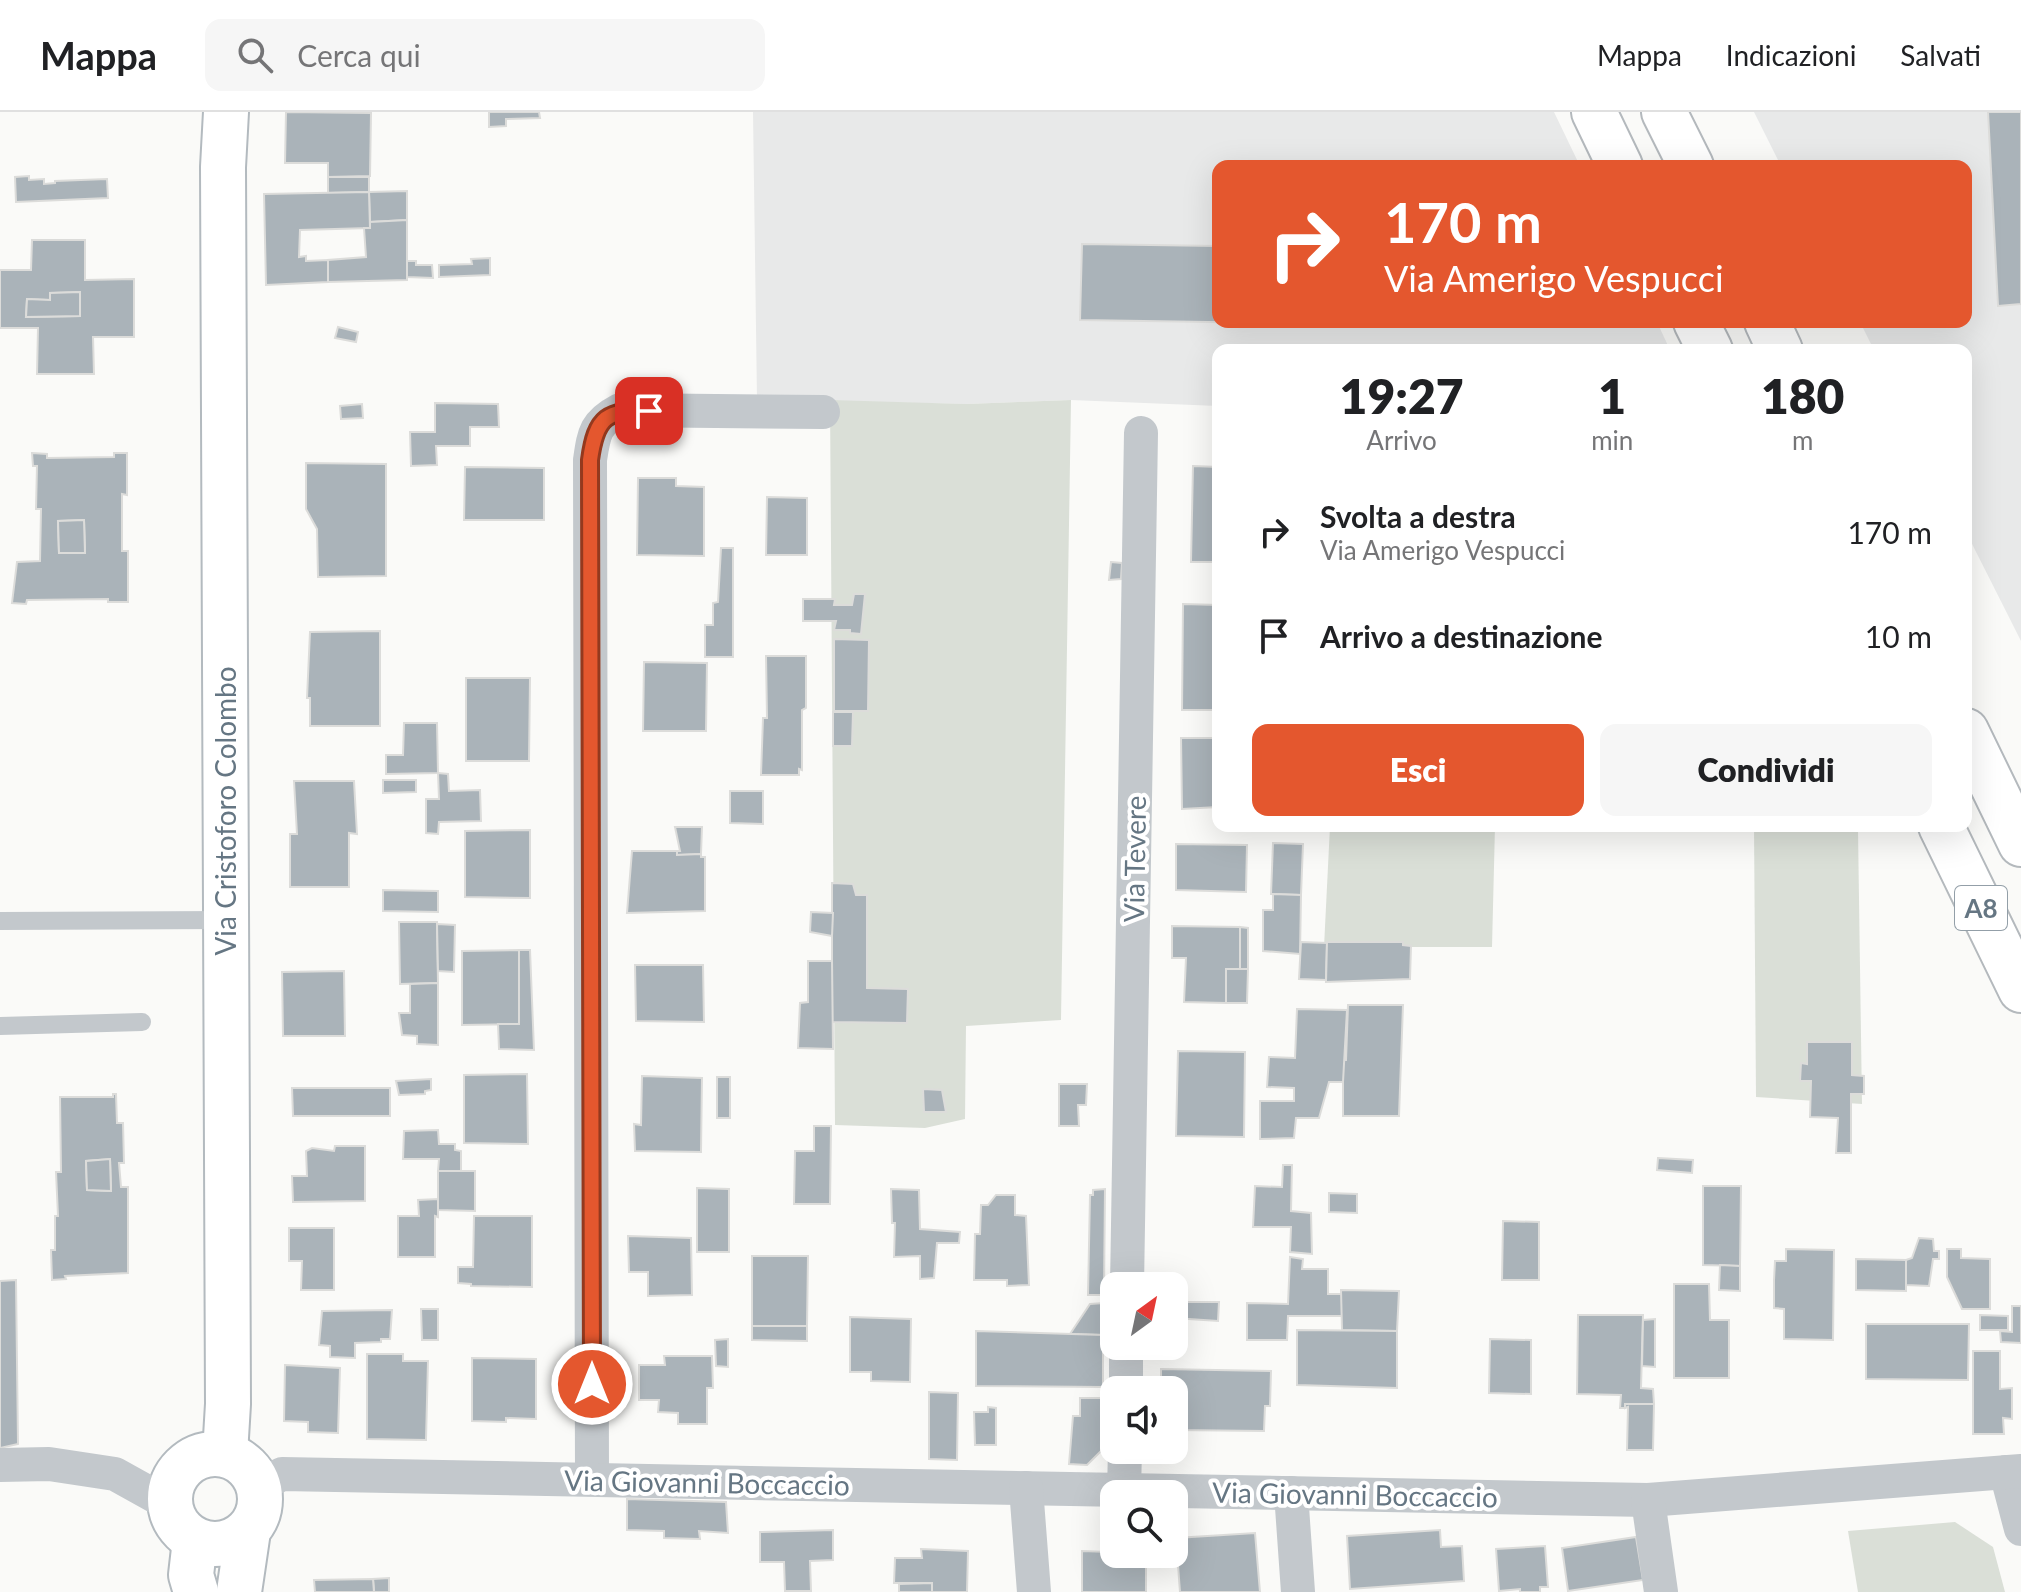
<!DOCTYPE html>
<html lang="it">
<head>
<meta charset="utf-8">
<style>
	body { margin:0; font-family:Lato,sans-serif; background:#f6f6f6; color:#202124; height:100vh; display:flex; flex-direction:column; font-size:30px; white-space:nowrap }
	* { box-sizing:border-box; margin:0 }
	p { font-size:26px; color:#757577 }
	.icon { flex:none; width:44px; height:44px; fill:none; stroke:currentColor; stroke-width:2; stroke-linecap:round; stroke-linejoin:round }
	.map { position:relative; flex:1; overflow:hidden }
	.sheet { position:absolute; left:1212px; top:232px; width:760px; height:488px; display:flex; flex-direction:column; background:#fff; border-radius:16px; box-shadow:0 8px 32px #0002 }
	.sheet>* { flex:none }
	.banner { position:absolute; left:1212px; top:48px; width:760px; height:168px; border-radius:16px; box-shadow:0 8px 32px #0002; background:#e4572e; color:#fff; overflow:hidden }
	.needle { width:52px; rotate:33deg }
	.controls { position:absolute; left:1100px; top:1160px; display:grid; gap:16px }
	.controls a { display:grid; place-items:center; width:88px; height:88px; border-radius:16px; background:#fff; box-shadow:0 8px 32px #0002; font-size:40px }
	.pin { position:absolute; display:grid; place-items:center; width:68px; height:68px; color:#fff; margin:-34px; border-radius:16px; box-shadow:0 4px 12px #0006 }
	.me { position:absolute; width:88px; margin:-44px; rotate:0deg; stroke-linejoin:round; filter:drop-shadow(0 0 6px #0008) }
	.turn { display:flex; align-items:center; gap:28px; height:168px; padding:0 40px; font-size:36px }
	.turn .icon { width:104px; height:104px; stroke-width:2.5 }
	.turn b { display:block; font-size:56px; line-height:68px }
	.eta { display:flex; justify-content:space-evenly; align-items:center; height:136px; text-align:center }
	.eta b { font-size:48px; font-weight:800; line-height:56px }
	.cta { display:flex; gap:16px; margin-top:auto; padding:16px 40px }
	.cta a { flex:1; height:92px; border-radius:16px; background:#e4572e; color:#fff; font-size:32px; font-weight:800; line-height:92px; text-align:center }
	.cta a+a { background:#f6f6f6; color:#202124 }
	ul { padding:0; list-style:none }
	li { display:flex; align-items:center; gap:24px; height:104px; padding:0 40px }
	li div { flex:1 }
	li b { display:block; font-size:30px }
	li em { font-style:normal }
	header { display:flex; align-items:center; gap:48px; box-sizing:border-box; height:112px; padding:0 40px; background:#fff; border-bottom:2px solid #e0e0e0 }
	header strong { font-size:38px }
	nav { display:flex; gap:44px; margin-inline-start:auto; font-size:28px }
	.search { width:560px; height:72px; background:#f6f6f6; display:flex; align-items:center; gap:20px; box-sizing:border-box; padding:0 28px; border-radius:16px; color:#757577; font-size:30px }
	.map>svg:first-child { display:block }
</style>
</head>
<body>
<header>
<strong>Mappa</strong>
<div class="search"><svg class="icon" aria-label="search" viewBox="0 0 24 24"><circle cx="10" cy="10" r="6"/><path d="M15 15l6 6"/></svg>Cerca qui</div>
<nav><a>Mappa</a><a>Indicazioni</a><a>Salvati</a></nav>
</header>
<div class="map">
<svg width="2021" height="1480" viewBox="0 0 2021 1480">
	<rect width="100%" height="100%" fill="#fafaf8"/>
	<g fill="#e8e9e9">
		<path d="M753 0H1554L1580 54H1218V210H1657L1670 238H1218V294L1071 288 966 292 757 288Z"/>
		<path d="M1754 0H2021V529L1966 420V238H1874L1860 210H1966V54H1781Z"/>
	</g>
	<g fill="#dadfd7">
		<path d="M830 288 966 292 1071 288 1061 908 966 914 965 1007 925 1016 835 1013Z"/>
		<path d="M1330 714H1495L1492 835H1324Z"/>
		<path d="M1754 714H1856L1858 718 1862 992 1756 985Z"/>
		<path d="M1955 1410 1993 1435 2005 1480H1858L1848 1419Z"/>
	</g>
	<g fill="#aab3b9" stroke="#dcdcda" stroke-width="2" fill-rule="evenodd">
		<path d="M286 0 371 1 370 64 328 65V51H285Z"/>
		<path d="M489 0H539L540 6 506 7V14L489 15Z"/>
		<path d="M1988 0H2021V192L1998 194Z"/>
		<path d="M29 64V68L44 67V72L55 71V69L107 67 108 86 16 90 15 65Z"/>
		<path d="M328 65H369V80L328 81Z"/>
		<path d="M407 79V108L370 110 369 80Z"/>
		<path d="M369 80 370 116 300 118 299 145 306 144V149L328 148V170L266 173 264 82Z"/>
		<path d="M407 108V168L328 170V148L366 145 364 116H370V110Z"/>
		<path d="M32 128H85V168L134 167V225H93L94 262H37L38 216H0V158H31ZM80 180V204L26 205 27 187 50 188V181Z"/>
		<path d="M1082 132 1218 134V210H1404V213L1080 208Z"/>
		<path d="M490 146V163L439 165V153L472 152 471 147Z"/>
		<path d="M407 149H416V153H432L433 166 407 165Z"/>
		<path d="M80 180V204L26 205 27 187 50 188V181Z"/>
		<path d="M338 215 358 220 356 230 335 226Z"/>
		<path d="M435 291 498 292 499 315H470V334H436L437 353 411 354 410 320H435Z"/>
		<path d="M362 292 363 306 341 307 340 294Z"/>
		<path d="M32 341 47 342V346L114 345V341H127V383L122 382V439H128V490H108V487L27 488 26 492 12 491 17 450 40 449 41 397H36L37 354H33ZM84 408 85 441H59L58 409Z"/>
		<path d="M306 351 386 352V464L318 465 317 417 306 397Z"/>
		<path d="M1193 354 1218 355V450H1191Z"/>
		<path d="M465 355 544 356V408H464Z"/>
		<path d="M638 366H676V374L704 375V444L637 443Z"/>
		<path d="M767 385 807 386V443H766Z"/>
		<path d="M84 408 85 441H59L58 409Z"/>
		<path d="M721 436H733V545H705V513H713V491L718 490Z"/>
		<path d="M1111 450 1122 451 1121 467 1109 468Z"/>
		<path d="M854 482H865L861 522 850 521V518H834L836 509H803V487H835L834 493H852Z"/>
		<path d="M1183 492 1218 493V598H1182Z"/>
		<path d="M380 519V614H310V586H307L310 520Z"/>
		<path d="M834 527 869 528 868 599H834Z"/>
		<path d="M766 544H806V596L802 598V658L799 657V663H761L763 606H767Z"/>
		<path d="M644 550 707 551 706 619H643Z"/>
		<path d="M466 566H530L529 649H466Z"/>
		<path d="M833 600H853L852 634H833Z"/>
		<path d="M404 611H437L438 661 386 662V643H403Z"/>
		<path d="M1181 626H1218V695L1182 697Z"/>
		<path d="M438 661 448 662 449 679 480 678 481 709 439 710 438 722 426 721V687H439Z"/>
		<path d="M383 668H416V680L383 681Z"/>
		<path d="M294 669H354L357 722 349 721V775H290V722H297Z"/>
		<path d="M730 679H763V712L730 711Z"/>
		<path d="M675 715H702L701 742 677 743V739H680Z"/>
		<path d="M530 718V786L465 785V719Z"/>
		<path d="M1273 731 1303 732 1301 783 1271 782Z"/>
		<path d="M1176 732 1247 733 1246 780 1176 778Z"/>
		<path d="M632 739H677V743L701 742V745H705V799L627 801Z"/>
		<path d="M832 771 853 772 856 783H867V876L908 877 907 911 832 910Z"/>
		<path d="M383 778 438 779V800L383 799Z"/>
		<path d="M1273 782 1301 783 1300 842 1263 839V798H1273Z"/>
		<path d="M811 800 833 801 832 824 810 820Z"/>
		<path d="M399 810H437L438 871 400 872Z"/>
		<path d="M437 812 455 813 454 860 438 859Z"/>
		<path d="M1172 814 1240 815V857H1226V891L1184 890 1186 846H1172Z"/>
		<path d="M1240 815 1248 816V857H1240Z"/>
		<path d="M1301 830 1327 831 1326 868 1299 867Z"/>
		<path d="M1327 830H1403V833L1411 834 1410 867 1326 870Z"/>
		<path d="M519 838V912L462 913V839Z"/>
		<path d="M519 838H530L534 938 499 937 498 912H519Z"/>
		<path d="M808 849H832L833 937 798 936 800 891 808 890Z"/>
		<path d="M635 853H703L704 910 636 909Z"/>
		<path d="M1226 857H1248L1247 891H1226Z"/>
		<path d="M344 859 345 924H283L282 860Z"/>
		<path d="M438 871V933L417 932V924L402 923 399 901H410V872Z"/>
		<path d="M1348 893H1403L1399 1004H1343V948H1346Z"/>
		<path d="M1297 897 1347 898 1343 970H1329L1319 1006H1296L1294 1026 1260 1027V989H1294V976L1267 975 1269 945 1295 946Z"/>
		<path d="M1807 930H1852V963L1864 964V982H1851V1041H1836L1838 1006 1810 1005 1811 969H1800L1801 951 1807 952Z"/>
		<path d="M1178 939 1245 940 1244 1025 1176 1024Z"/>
		<path d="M527 962 528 1032 464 1031V963Z"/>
		<path d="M642 964 702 966 701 1040 635 1039 634 1012 641 1013Z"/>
		<rect x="717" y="965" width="13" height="41"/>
		<path d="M431 967V978L425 979V982L399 983 396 969Z"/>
		<path d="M1059 972H1087L1086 993H1078L1079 1014H1059Z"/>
		<path d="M292 976H390V1004H293Z"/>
		<path d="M923 977 942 978 946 1000H924Z"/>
		<path d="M113 982H116L117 1011H123L124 1051H119L121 1075H128V1161L65 1164 66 1167 52 1168 51 1138H55V1104H58L56 1060H61L60 985H113ZM110 1047 111 1079 87 1078 86 1049Z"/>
		<path d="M814 1014H831L830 1092H794L795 1039H814Z"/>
		<path d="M438 1018 439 1032H455V1038L461 1039V1059H438L439 1047H403L404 1019Z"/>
		<path d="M335 1034H365V1089L293 1090 292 1064H307L306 1039 312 1036 334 1039Z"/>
		<path d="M1658 1046 1693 1048 1692 1061 1657 1058Z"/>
		<path d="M110 1047 111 1079 87 1078 86 1049Z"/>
		<path d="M1283 1053H1292L1291 1099 1311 1101 1312 1142 1290 1140 1291 1115H1253L1255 1074 1282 1075Z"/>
		<path d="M438 1059H475V1099L438 1098Z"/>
		<path d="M1703 1074H1741L1740 1154 1703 1153Z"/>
		<path d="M697 1076 729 1077V1140H697Z"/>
		<path d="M891 1077 919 1078 920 1117 960 1120 959 1131H937L934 1166 920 1167V1144L894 1145 895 1111H892Z"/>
		<path d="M1105 1077 1104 1183H1088L1090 1083H1093V1078Z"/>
		<path d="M1329 1081 1357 1082V1101L1329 1100Z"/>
		<path d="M996 1083H1015V1103L1026 1104 1029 1173 1007 1174V1168H974L975 1122H980L981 1093H988Z"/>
		<path d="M438 1087V1105L435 1104V1145H398V1104H419L418 1088Z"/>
		<path d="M474 1104H532V1175L471 1174V1172L458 1171V1155H473Z"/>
		<path d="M1503 1109 1539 1110V1168H1502Z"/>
		<path d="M289 1116H334V1178H301L302 1149H289Z"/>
		<path d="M628 1124 691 1126 692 1183 648 1184V1160H629Z"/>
		<path d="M1919 1126 1933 1127 1934 1139H1939V1147H1933L1929 1174 1906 1173V1148L1912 1146Z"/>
		<path d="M1786 1137 1834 1138 1833 1228 1784 1227V1197L1774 1196V1168L1775 1149H1786Z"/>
		<path d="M1947 1137H1961V1146L1990 1147V1197H1962L1947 1165Z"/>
		<path d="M752 1144H808L807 1214H752Z"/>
		<path d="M1290 1145 1303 1147 1302 1157H1328V1182H1342V1204H1288L1287 1228H1247V1191L1288 1192Z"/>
		<path d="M1856 1147 1906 1148V1179L1856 1178Z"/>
		<path d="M1720 1153 1740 1154V1179L1719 1178Z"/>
		<path d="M16 1168 18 1332 0 1336V1169Z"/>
		<path d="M1674 1172H1709L1710 1208H1729V1266H1674Z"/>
		<path d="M1341 1178 1399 1179 1397 1219 1342 1218Z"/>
		<path d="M1186 1190H1219L1218 1209 1174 1206V1192H1185Z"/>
		<path d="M1104 1191 1103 1223 1070 1222 1090 1192Z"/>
		<path d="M2012 1194H2021V1231L2001 1230 2000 1219 2012 1220Z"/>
		<path d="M421 1197H438V1228H422Z"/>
		<path d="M392 1198 390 1227H381V1230L355 1231V1246L330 1245V1234L319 1233 322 1199Z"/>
		<path d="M1578 1203H1643L1641 1276 1653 1277 1654 1292H1625V1296H1620L1621 1283 1577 1282Z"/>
		<path d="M1980 1203 2008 1204V1218H1980Z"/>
		<path d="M850 1205 911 1207 910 1270 871 1269V1260H850Z"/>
		<path d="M1655 1207V1255L1642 1254 1643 1208Z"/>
		<path d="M1866 1212H1969L1968 1268 1866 1267Z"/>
		<path d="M752 1214H807V1229L752 1228Z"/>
		<path d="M1297 1218 1397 1219V1276L1297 1273Z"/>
		<path d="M976 1219 1103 1223V1275L976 1274Z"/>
		<path d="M728 1227V1255L716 1254 715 1228Z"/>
		<path d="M1490 1227 1531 1228V1282L1489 1281Z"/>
		<path d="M1973 1239H2000V1277L2012 1276V1307L2003 1306 2004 1322H1973Z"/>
		<path d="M367 1242H403V1249H428L426 1328 367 1327Z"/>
		<path d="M664 1244H712L713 1276H707V1312H678V1301L658 1300 659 1288H639V1253H665Z"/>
		<path d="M472 1246 536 1247V1307L506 1306V1310L472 1309Z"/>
		<path d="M285 1253 340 1256 338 1321 308 1320V1310L284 1309Z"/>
		<path d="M1161 1257 1271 1259 1270 1294H1265L1264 1319 1174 1318V1278H1161Z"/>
		<path d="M929 1280 958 1281 957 1348 929 1347Z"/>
		<path d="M1080 1286H1103L1101 1339 1087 1353 1069 1352 1073 1304H1080Z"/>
		<path d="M1625 1292H1654L1653 1338H1627L1628 1295 1625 1296Z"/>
		<path d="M988 1295 996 1296V1333H975L974 1300H988Z"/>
		<path d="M627 1387 726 1390 728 1421 699 1419 700 1427 664 1426V1419L627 1418Z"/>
		<path d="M833 1418V1448L810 1449 811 1479H785L784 1450H760V1420Z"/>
		<path d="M1440 1418 1441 1435 1462 1434 1464 1469 1350 1477 1347 1424Z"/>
		<path d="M1255 1421 1260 1480H1180L1176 1426Z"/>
		<path d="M1636 1425 1643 1468 1568 1479 1562 1436Z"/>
		<path d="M1109 1433H1114V1442H1146V1480H1082V1439L1109 1440Z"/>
		<path d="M1545 1434 1548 1475H1540V1480H1520V1477L1499 1479 1496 1437Z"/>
		<path d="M921 1437 968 1439 967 1480H932V1471H894L895 1446H922Z"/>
		<path d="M389 1466V1480H374L373 1467Z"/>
		<path d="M373 1467 374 1480H315L314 1468Z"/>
		<path d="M932 1471V1480H899V1472Z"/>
	</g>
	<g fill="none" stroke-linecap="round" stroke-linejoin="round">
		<defs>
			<g id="secondary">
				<circle cx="215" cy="1387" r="45"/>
				<path d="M225 1342 228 1292 223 55 226 0"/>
				<path d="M195 1428 191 1463 196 1480"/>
				<path d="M239 1480 248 1419"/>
			</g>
			<g id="highway">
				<path d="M1594 0 1620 54"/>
				<path d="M1664 0 1691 54"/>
				<path d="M1696 210 1710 238"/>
				<path d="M1767 210 1780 238"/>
				<path d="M1966 619 2021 732"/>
				<path d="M1941 714 2021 878"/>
			</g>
		</defs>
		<use href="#secondary" stroke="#b3babf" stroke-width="48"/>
		<use href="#highway" stroke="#b4b9bd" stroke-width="48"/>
		<g stroke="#c3c8cc" stroke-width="18">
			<path d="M0 809 225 808"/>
			<path d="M0 914 142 910"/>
		</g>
		<g stroke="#c3c8cc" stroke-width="34">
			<path d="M1127 1174 1141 321"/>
			<path d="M1126 1278V1234"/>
			<path d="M0 1353 49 1352 115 1362 169 1392"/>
			<path d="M2006 1360 2021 1417"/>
			<path d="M592 1367 590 348C594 321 595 311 620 298L823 300"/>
			<path d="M259 1374 282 1362 1648 1388 2021 1359"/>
			<path d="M1026 1376 1034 1480"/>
			<path d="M1124 1378 1125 1338"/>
			<path d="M1291 1381 1298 1480"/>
			<path d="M1648 1388 1661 1480"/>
		</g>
		<use href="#secondary" stroke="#fff" stroke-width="44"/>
		<use href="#highway" stroke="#fff" stroke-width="44"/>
	</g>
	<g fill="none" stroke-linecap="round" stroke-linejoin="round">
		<defs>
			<path id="route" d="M592 1272 590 348C596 304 607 298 649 299"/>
		</defs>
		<use href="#route" stroke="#94391e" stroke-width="20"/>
		<use href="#route" stroke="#e4572e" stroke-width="14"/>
	</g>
	<g text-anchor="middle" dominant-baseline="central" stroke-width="8" stroke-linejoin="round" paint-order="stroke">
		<rect fill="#fff" stroke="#939fa8" stroke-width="2" x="1955" y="774" width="52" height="44" rx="6"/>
		<g font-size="26" font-weight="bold" fill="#657683">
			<text x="1981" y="796">A8</text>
		</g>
		<g font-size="28" fill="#657683" stroke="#fff">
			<text transform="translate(225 699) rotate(-90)">Via Cristoforo Colombo</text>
			<text transform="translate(1134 747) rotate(-89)">Via Tevere</text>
			<text transform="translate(707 1370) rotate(1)">Via Giovanni Boccaccio</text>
			<text transform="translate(1355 1382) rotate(1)">Via Giovanni Boccaccio</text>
		</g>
	</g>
</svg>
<div class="controls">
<a><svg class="needle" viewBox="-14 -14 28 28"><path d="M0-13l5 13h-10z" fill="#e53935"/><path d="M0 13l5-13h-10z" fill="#757577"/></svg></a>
<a><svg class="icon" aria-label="sound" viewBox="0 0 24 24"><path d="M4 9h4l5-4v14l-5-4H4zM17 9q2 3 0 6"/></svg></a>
<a><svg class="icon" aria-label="search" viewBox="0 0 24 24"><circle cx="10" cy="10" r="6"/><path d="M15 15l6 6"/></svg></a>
</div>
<div class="pin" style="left:649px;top:299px;background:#d93025"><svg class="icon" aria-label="arrive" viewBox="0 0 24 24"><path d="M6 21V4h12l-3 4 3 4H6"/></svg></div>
<svg class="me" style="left:592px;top:1272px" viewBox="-20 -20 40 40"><circle r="17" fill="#e4572e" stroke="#fff" stroke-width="3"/><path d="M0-11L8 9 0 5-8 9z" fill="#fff"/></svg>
<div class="banner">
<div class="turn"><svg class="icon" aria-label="right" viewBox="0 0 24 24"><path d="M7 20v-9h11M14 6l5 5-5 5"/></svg><div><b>170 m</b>Via Amerigo Vespucci</div></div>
</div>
<section class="sheet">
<div class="eta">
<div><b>19:27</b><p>Arrivo</p></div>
<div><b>1</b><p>min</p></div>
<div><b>180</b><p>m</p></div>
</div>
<ul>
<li><svg class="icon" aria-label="right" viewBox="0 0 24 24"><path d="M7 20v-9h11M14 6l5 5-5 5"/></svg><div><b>Svolta a destra</b><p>Via Amerigo Vespucci</p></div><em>170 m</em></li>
<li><svg class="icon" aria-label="arrive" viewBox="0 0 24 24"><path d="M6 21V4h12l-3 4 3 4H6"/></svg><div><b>Arrivo a destinazione</b></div><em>10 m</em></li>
</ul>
<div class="cta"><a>Esci</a><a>Condividi</a></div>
</section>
</div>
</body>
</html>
